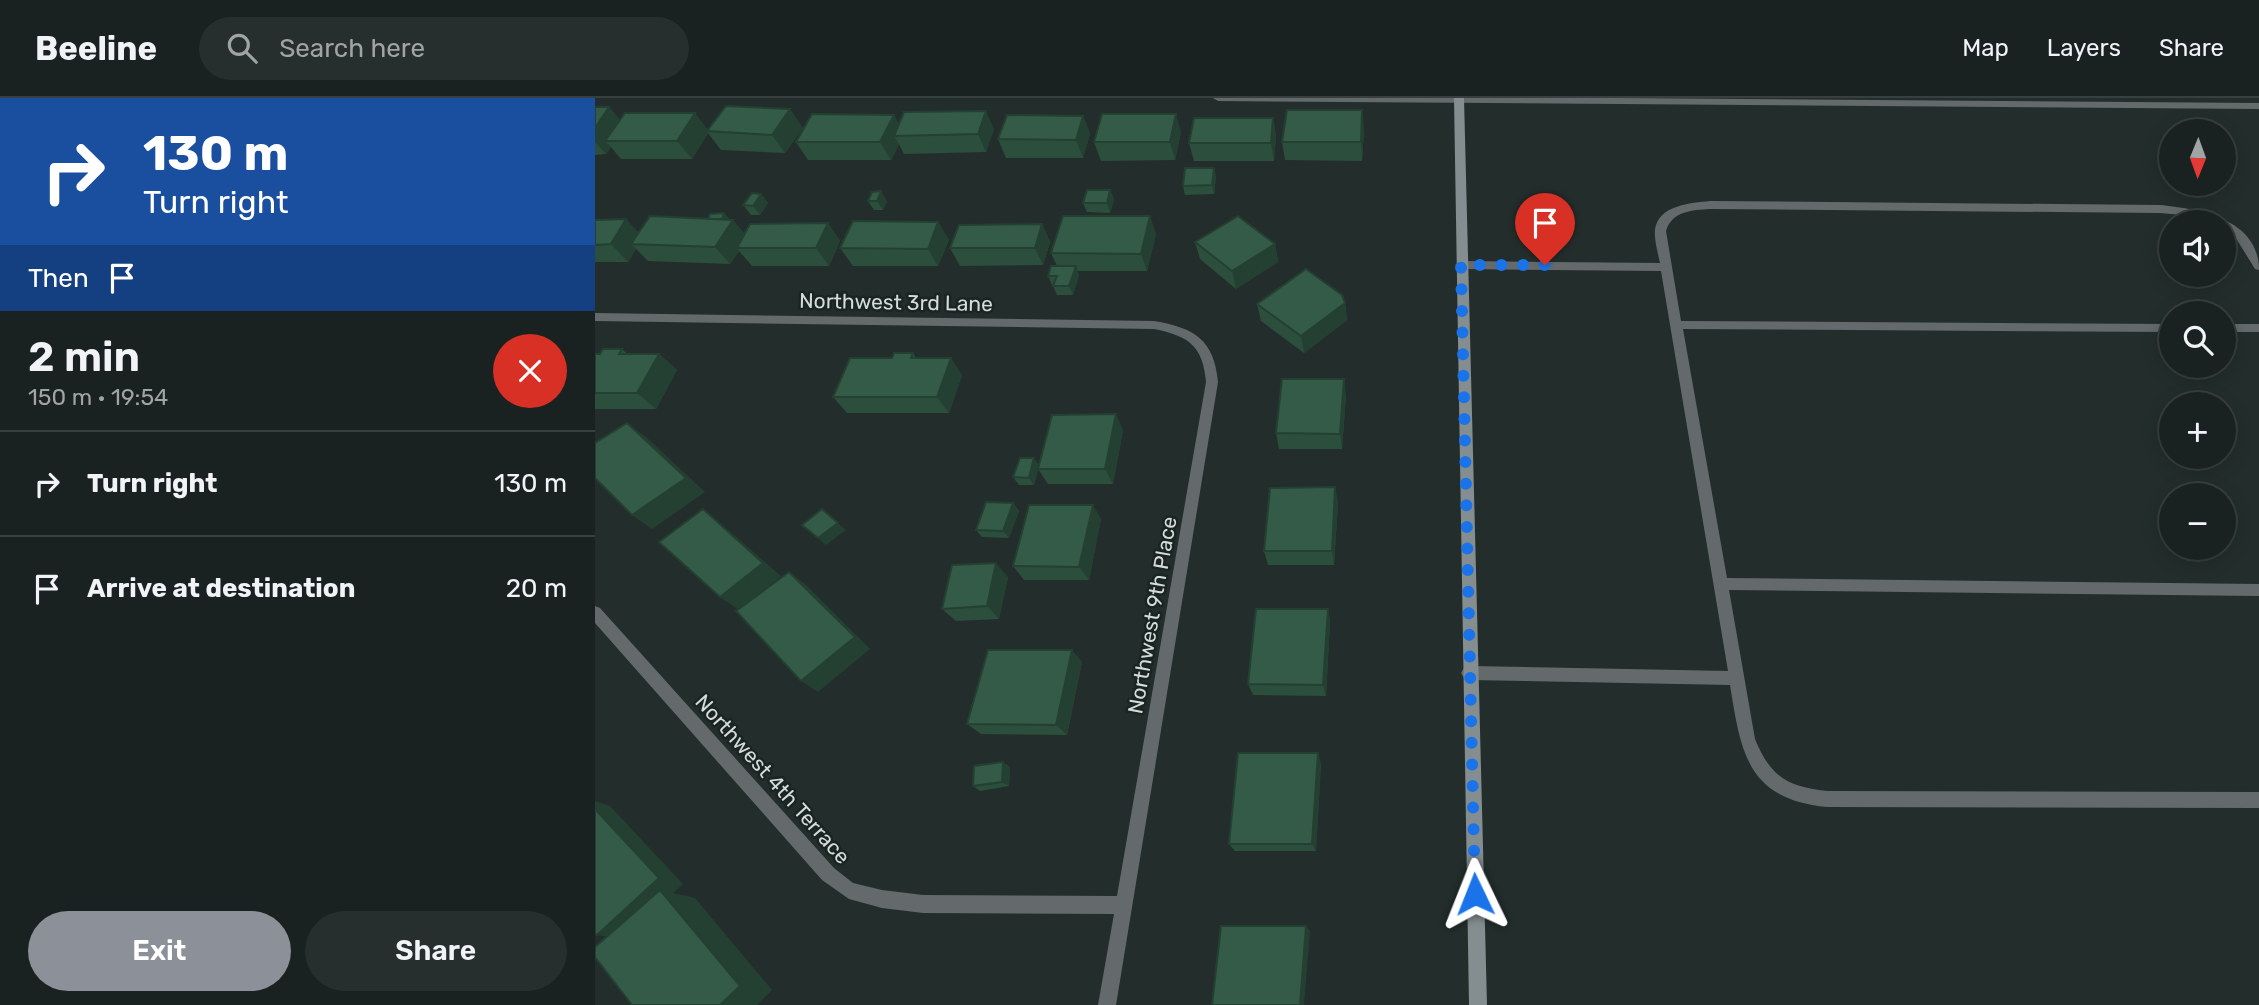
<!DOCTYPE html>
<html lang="en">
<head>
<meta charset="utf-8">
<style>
	body { margin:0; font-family:Rubik,sans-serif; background:#272f2e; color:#f1f3f6; height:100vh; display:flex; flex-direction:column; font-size:26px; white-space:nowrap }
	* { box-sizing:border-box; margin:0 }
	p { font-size:23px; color:#9fa4a5 }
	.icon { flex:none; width:38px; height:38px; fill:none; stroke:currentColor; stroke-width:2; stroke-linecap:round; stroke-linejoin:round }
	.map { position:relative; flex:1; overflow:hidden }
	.side { display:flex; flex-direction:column; background:#1a2221; width:595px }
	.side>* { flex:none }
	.hud { background:#1a4fa0; color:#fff; overflow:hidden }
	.needle { width:46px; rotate:181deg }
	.tools { position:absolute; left:1564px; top:21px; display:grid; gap:14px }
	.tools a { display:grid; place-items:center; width:77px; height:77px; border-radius:50%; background:#1a2221; box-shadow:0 4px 18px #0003,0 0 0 2px #383f3f; font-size:35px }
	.pin { position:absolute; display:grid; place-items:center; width:60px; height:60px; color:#fff; margin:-72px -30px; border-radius:50% 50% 50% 0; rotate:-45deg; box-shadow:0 0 7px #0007 }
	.pin .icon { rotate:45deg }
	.me { position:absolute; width:77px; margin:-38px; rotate:358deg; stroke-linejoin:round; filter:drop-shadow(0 0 5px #0008) }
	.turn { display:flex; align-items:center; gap:24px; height:147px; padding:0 28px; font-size:32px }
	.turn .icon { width:91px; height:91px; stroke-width:2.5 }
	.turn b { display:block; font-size:49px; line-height:60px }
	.then { display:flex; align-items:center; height:66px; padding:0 28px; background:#0003; gap:14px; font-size:26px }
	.round { display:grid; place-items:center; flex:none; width:74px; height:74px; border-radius:37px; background:#272f2e }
	.head { display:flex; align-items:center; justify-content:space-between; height:119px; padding:0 28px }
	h1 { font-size:42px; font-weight:600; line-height:52px }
	.primary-button { display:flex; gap:14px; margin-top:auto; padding:14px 28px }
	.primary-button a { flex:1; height:80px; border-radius:42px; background:#8c9099; color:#fff; font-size:28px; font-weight:600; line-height:80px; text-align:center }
	.primary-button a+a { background:#272f2e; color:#f1f3f6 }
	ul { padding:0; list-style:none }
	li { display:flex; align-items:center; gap:21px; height:105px; padding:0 28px; border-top:2px solid #383f3f }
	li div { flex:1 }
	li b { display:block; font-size:26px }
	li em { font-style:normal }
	header { display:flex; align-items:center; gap:42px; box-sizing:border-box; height:98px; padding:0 35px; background:#1a2221; border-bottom:2px solid #383f3f }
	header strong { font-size:33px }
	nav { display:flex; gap:38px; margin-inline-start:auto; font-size:24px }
	.search { width:490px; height:63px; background:#272f2e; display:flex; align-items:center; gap:18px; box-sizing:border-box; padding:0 24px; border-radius:38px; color:#9fa4a5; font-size:26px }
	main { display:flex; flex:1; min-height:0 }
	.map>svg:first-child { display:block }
</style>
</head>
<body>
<header>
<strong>Beeline</strong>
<div class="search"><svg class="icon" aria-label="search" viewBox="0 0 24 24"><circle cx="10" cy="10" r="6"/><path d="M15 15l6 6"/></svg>Search here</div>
<nav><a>Map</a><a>Layers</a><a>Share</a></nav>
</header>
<main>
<section class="side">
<div class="hud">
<div class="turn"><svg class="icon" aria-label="right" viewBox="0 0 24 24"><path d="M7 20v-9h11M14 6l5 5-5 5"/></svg><div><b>130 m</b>Turn right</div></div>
<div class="then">Then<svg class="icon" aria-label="arrive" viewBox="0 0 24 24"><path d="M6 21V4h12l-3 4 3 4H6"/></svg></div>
</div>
<div class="head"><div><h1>2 min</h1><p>150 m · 19:54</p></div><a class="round" style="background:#d93025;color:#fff"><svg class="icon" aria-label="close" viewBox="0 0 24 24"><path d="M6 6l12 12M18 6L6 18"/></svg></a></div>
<ul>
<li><svg class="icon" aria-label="right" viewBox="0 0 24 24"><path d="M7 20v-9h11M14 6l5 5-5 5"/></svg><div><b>Turn right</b></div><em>130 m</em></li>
<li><svg class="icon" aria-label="arrive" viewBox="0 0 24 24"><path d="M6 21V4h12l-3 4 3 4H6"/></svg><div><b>Arrive at destination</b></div><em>20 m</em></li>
</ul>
<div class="primary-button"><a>Exit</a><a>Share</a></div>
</section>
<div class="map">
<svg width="1664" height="907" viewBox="0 0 1664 907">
	<rect width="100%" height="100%" fill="#232e2c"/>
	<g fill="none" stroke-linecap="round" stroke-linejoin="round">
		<g fill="#646a6b" fill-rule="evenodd">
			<path d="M1115 103 1565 107C1605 111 1664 121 1664 172L1660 171 1642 142 1629 131V124H1617L1599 118 1565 115 1115 111C1097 112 1077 113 1071 133L1086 223 1577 226V234L1088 231 1132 480 1664 486V498L1134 492 1160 641C1175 678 1192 689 1232 693L1664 694V710L1232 709C1152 701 1146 655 1135 587L874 582 869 580 866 575 869 570 874 568 1133 573 1066 173 866 171 860 167 866 163 1065 165C1063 155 1059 142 1060 132 1063 107 1096 105 1115 103Z"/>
			<rect x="1629" y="226" width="35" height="8"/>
		</g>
		<g fill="#646a6b" fill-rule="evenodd">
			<path d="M618 0H1022L1664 5V11L623 3Z"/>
			<path d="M0 215 559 223C599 230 619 241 623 284L521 907H503L519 816 328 815 287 810 254 801 227 782 0 525V508L5 510 239 770 258 785 287 792 328 797 522 798 611 284C608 248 594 238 559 231L0 223Z"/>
		</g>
		<path fill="#848d8f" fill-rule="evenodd" d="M859 0H869L892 907H874Z"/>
	</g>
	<g fill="#2c4e3d">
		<path d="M0 9H14L25 22 113 31 208 30 190 55 126 52 113 35 97 61H26L16 49 11 56 0 57Z"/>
		<path d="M488 18 495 36 488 60H411L403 41Z"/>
		<path d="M678 20 681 38 679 63H599L594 45Z"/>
		<path d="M304 25 399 31 391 54 309 56 304 46 296 62H213L201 44Z"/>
		<path d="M769 31 767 63 690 62 687 44Z"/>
		<path d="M586 34 580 62 506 63 499 44Z"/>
		<path d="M619 70 621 79 619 96 590 97 588 88Z"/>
		<path d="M515 92 519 101 515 115 492 114 488 105Z"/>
		<path d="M166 96 173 105 165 117H156L148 107Z"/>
		<path d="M273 103H292L288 112H279Z"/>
		<path d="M129 115 134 121 138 122 149 136 233 125 245 143 234 168H157L144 153 135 166 53 163 41 151 33 164H0V122L44 134 113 121Z"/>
		<path d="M343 124 354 142 343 168H258L245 150Z"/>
		<path d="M447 126 455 144 448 167 365 168 355 150Z"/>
		<path d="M561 136 552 173H482L484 177 478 197H462L458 188 459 187H457L453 178 462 168 456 155Z"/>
		<path d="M600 144 680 146 683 164 641 191 605 161Z"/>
		<path d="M750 205 752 222 709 255 666 223 662 206Z"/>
		<path d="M27 251 32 256H64L82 272 61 311H0V256H5Z"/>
		<path d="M318 255 321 260 367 277 354 315H252L238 299 297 260Z"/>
		<path d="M751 297 747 351H684L681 335Z"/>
		<path d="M528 332 518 386H453L443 371 444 368 439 387H424L418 379 439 360 444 368Z"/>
		<path d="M743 404 739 467H673L669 453Z"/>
		<path d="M418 405 424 413 414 440 387 439 381 432Z"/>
		<path d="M506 421 494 482H429L418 468Z"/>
		<path d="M413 479 404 521 361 523 347 511Z"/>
		<path d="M733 511 735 524 731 598 658 597 653 586Z"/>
		<path d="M487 564 472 637 386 636 372 626Z"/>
		<path d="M726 665 721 753H640L634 746Z"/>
		<path d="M415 669 414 688 385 693 378 688Z"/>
	</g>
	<g fill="#244032">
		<path d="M14 9 29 27 10 43 16 49 11 56 0 44V30Z"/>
		<path d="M195 11 208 30 190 55 177 37Z"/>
		<path d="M767 12 769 31 767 63 766 44Z"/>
		<path d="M391 13 399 31 391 54 383 36Z"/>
		<path d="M100 15 114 33H112L113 35 97 61 82 43Z"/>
		<path d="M581 16 586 34 580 62 575 44Z"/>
		<path d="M299 17 309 35 299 38 304 46 296 62 285 44Z"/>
		<path d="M488 18 495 36 488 60 481 42Z"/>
		<path d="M678 20 681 38 679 63 676 45Z"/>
		<path d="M619 70 621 79 619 96 617 87Z"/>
		<path d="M515 92 519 101 515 115 512 105Z"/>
		<path d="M286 93 292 103 288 112 282 103Z"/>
		<path d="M166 96 173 105 165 117 158 108Z"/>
		<path d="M129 115 136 124 138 122 152 139 142 150 144 153 135 166 120 149Z"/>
		<path d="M555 118 561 136 552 173 546 156Z"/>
		<path d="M31 121 48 139 36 146 41 151 33 164 16 146Z"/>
		<path d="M343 124 354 142 343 168 333 151Z"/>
		<path d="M233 125 245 143 234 168 221 150Z"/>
		<path d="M447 126 455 144 448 167 440 150Z"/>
		<path d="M680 146 683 164 641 191 637 173Z"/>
		<path d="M481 168 484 177 478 197 474 188Z"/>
		<path d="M750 205 752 222 709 255 706 238Z"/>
		<path d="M64 256 82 272 61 311 42 295Z"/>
		<path d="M356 260 367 277 354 315 342 299Z"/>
		<path d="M749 281 751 297 747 351 745 336Z"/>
		<path d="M521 316 528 332 518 386 510 371Z"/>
		<path d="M32 325 52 340 110 394 57 431 37 417Z"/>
		<path d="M439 360 444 368 439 387 434 380Z"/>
		<path d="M740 389 743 404 739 467 737 453Z"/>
		<path d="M418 405 424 413 414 440 408 433Z"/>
		<path d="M498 407 506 421 494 482 484 469Z"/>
		<path d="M108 411 126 426 186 478 144 512 125 499Z"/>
		<path d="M243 425 251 432 231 447 223 440Z"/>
		<path d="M401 465 413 479 404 521 392 508Z"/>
		<path d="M194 474 211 487 275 551 223 594 206 583Z"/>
		<path d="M733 511 735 524 731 598 728 587Z"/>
		<path d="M477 552 487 564 472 637 461 627Z"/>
		<path d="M723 655 726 665 721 753 717 746Z"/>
		<path d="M408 664 415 669 414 688 407 684Z"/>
		<path d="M0 703 15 708 88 786 78 795 100 800 177 892 162 907H125L29 841 2 837Z"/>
		<path d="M711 828 715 833 709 907H705Z"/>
	</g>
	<g fill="#335b47" stroke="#244032" stroke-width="2">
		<path d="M131 8 195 11 177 37 112 33Z"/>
		<path d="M0 9H14L0 30Z"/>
		<path d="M692 12H767L766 44H687Z"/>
		<path d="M391 13 383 36 299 38 309 14Z"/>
		<path d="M30 15H100L82 43H10Z"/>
		<path d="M217 16 299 17 285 44H201Z"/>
		<path d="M507 16H581L575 44H499Z"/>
		<path d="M412 17 488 18 481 42 403 41Z"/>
		<path d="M599 20H678L676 45H594Z"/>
		<path d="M590 70H619L617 87 588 88Z"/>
		<path d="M492 92H515L512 105H488Z"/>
		<path d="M286 93 282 103H273L277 94Z"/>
		<path d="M157 95 166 96 158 108 148 107Z"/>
		<path d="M129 115 127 121H113L115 116Z"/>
		<path d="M55 118 138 122 120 149 36 146Z"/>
		<path d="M468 118H555L546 156 456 155Z"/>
		<path d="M643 118 680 146 637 173 600 144Z"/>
		<path d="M31 121 16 146 0 147V122Z"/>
		<path d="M258 123 343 124 333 151 245 150Z"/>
		<path d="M233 125 221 150H142L155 126Z"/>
		<path d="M447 126 440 150H355L364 127Z"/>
		<path d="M456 168H481L474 188H458L462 178H453Z"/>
		<path d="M711 171 747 197 750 205 706 238 662 206Z"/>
		<path d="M8 251H27L24 256H64L42 295H0V256H5Z"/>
		<path d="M299 255H318L316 260H356L342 299H238L255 260H297Z"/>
		<path d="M687 281H749L745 336 681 335Z"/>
		<path d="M521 316 510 371H443L457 317Z"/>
		<path d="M32 325 91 380 37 417 0 380V345Z"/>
		<path d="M425 360H439L434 380 418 379Z"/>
		<path d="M740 389 737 453H669L675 390Z"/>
		<path d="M391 404 418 405 408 433 381 432Z"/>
		<path d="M434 407H498L484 469 418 468Z"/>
		<path d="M108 411 168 465 125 499 64 444Z"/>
		<path d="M227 411 243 425 223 440 207 427Z"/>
		<path d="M401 465 392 508 347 511 357 467Z"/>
		<path d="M194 474 260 539 206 583 141 513Z"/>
		<path d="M661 511H733L728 587 653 586Z"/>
		<path d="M393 552H477L461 627 372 626Z"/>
		<path d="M643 655H723L717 746H634Z"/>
		<path d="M408 664 407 684 378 688 379 668Z"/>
		<path d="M0 711 64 780 2 837 0 835Z"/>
		<path d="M65 792 145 888 125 907H37L0 859V849Z"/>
		<path d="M626 828H711L705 907H617Z"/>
	</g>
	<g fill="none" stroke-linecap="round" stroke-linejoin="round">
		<path stroke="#1a73e8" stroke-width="12" stroke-dasharray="0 21.6" d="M880 796 866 167H950"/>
	</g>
	<g text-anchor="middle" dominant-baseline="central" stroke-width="5" stroke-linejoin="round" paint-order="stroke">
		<g font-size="21" fill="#d4dcda" stroke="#192423">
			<text transform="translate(301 204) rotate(1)">Northwest 3rd Lane</text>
			<text transform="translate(557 517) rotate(-80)">Northwest 9th Place</text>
			<text transform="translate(178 681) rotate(48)">Northwest 4th Terrace</text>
		</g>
	</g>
</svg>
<div class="tools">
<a><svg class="needle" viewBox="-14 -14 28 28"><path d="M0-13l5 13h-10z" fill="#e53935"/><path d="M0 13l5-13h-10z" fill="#9fa4a5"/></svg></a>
<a><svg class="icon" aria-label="sound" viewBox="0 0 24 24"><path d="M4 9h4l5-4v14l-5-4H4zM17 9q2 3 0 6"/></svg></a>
<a><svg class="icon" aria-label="search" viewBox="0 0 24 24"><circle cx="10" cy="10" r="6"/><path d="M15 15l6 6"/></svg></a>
<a>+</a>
<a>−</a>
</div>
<div class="pin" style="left:950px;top:167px;background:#d93025"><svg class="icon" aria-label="arrive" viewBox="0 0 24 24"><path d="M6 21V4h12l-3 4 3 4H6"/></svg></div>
<svg class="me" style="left:880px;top:796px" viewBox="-20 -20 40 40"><path d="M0-17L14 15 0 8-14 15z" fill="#1a73e8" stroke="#fff" stroke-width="4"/></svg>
</div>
</main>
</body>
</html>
